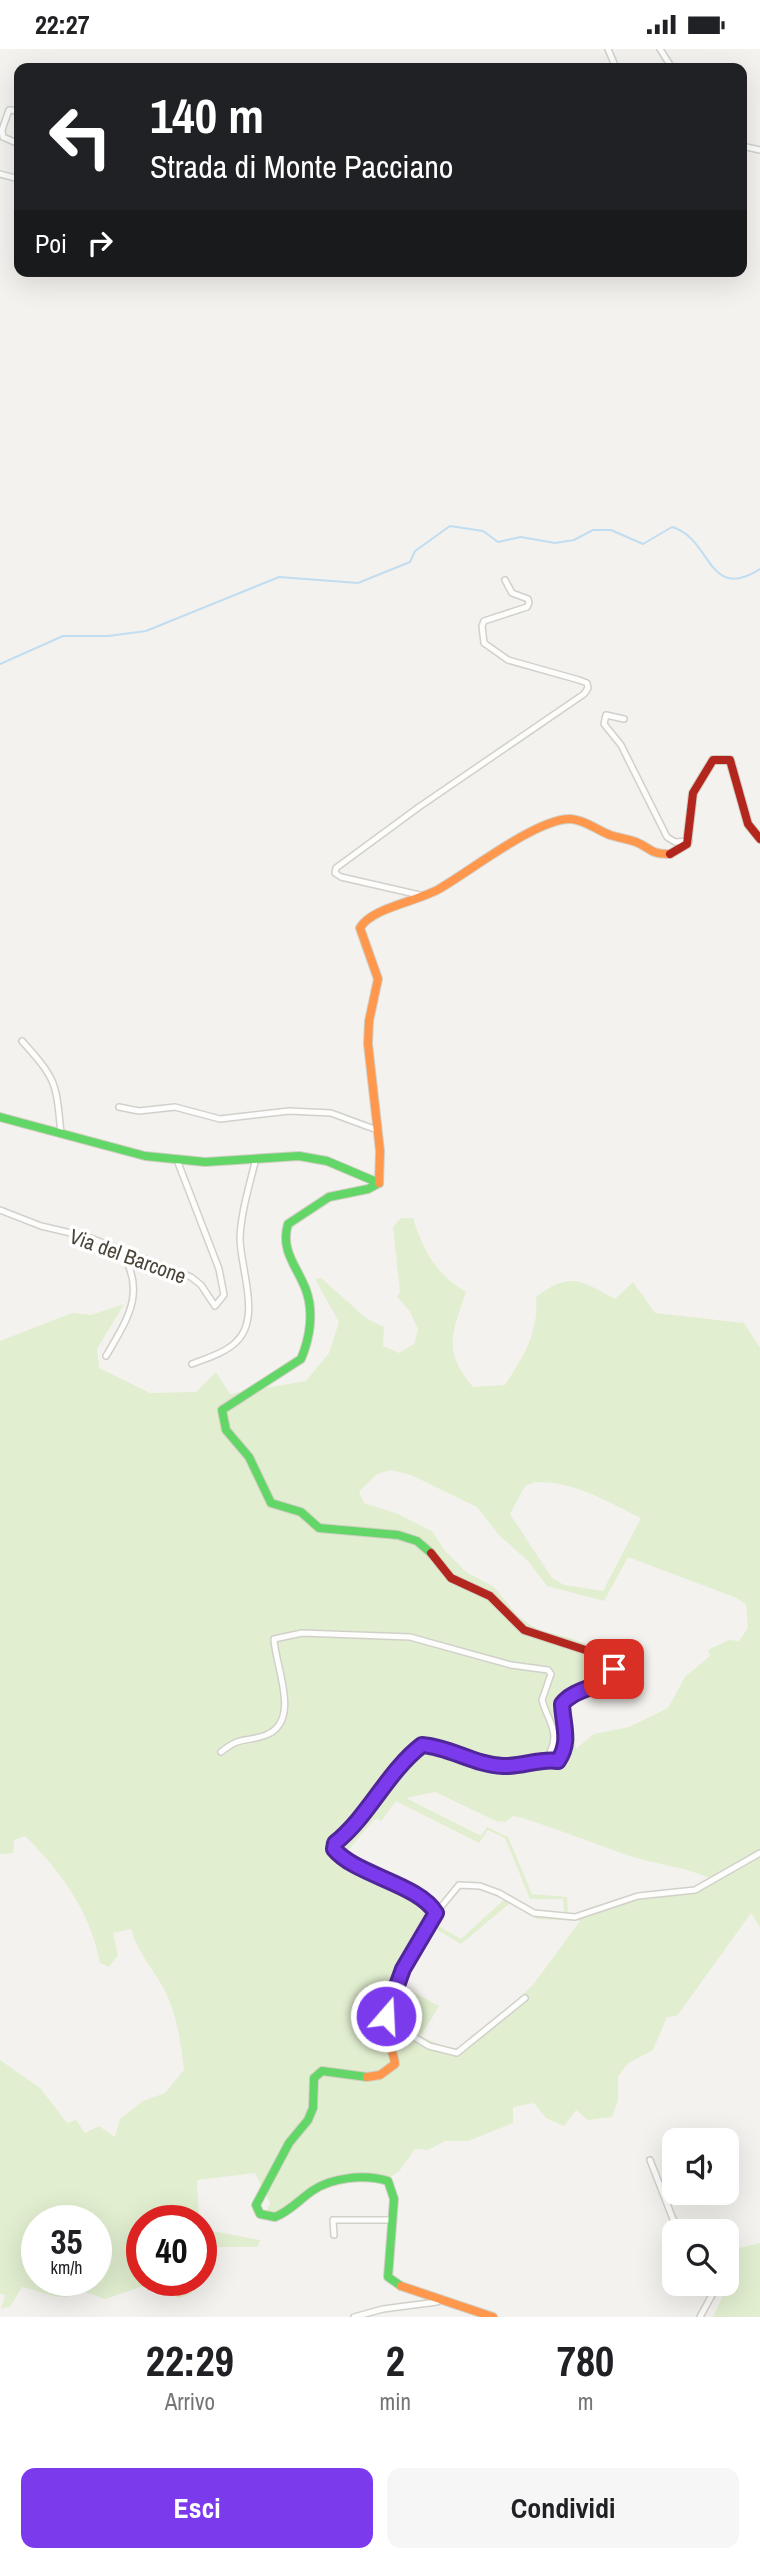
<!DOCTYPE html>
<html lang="it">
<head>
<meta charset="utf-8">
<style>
	body { margin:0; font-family:"Archivo Narrow",sans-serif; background:#f6f6f6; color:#202124; height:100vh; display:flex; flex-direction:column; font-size:26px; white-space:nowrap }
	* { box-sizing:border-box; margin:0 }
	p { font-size:23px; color:#757577 }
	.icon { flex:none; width:38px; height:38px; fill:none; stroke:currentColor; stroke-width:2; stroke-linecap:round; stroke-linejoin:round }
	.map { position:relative; height:2268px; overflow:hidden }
	.details { display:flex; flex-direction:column; background:#fff; flex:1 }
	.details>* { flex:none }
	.guide { position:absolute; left:14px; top:14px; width:733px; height:214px; border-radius:14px; box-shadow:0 7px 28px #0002; background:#202124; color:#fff; overflow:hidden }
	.buttons { position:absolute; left:662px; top:2079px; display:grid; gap:14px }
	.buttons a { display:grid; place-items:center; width:77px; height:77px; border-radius:14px; background:#fff; box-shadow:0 7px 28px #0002; font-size:35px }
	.speed { position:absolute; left:21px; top:2156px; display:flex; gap:14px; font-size:35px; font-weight:700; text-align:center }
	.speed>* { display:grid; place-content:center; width:91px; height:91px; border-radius:50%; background:#fff; box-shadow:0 7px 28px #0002; line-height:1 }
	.speed small { font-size:18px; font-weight:400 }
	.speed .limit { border:10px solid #d22; background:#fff; color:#111 }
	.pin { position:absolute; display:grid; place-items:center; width:60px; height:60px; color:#fff; margin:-30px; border-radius:14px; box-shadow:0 4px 10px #0006 }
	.me { position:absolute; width:77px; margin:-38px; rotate:19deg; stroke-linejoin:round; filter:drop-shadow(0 0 5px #0008) }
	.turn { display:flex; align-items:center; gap:24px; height:147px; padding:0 21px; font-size:32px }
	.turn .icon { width:91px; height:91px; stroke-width:2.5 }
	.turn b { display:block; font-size:49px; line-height:60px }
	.then { display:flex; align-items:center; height:66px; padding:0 21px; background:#0003; gap:14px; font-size:26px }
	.eta { display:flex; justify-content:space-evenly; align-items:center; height:119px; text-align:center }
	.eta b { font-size:42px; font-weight:700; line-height:49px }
	.button { display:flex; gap:14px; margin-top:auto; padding:14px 21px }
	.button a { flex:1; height:80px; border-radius:14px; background:#7c3aed; color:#fff; font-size:28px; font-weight:700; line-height:80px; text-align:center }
	.button a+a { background:#f6f6f6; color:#202124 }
	.status { display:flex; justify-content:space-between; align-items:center; height:49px; padding:0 35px; background:#fff; direction:ltr }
	.status svg { height:19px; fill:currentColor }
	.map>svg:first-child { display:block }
</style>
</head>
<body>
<div class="status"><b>22:27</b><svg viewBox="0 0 49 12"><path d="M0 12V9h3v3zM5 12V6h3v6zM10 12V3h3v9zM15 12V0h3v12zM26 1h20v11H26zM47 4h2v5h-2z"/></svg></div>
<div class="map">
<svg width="760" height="2268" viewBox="0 0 760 2268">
	<rect width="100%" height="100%" fill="#f4f2ee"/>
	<g fill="#e1eecf" fill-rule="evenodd">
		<path d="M401 1169H413C423 1201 436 1226 466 1243 452 1285 442 1301 473 1338L505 1336C524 1307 539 1283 536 1248 570 1222 581 1231 615 1250L633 1233 655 1264 744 1274 760 1299V1878L751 1864 677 1967 667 1968 653 2001 627 2015 618 2028V2051L612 2068 588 2071 576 2061 564 2077 546 2069 534 2054 513 2058V2074L468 2092H445L428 2101 415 2100 400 2121 387 2131 342 2129 276 2165 267 2161 270 2154 255 2124 197 2131 199 2172H142V2231H183L180 2237 193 2244 179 2249 146 2236 105 2250 85 2243C57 2254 49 2244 22 2238L10 2258 1 2259 5 2246 0 2245V2011L40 2039 67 2074 76 2071 85 2084 99 2077 115 2088 120 2070 143 2052 165 2044 184 2021C181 1995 177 1966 165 1942 154 1920 138 1905 131 1880L113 1884 118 1906 109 1918 100 1914C91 1864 61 1822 25 1787L14 1791 13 1804 0 1805V1292L72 1264 91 1266 124 1255 97 1300 99 1319 150 1344 196 1343 216 1323 230 1345 306 1332 329 1304 339 1273 315 1230 321 1229 366 1269 384 1278 383 1297 399 1304 414 1295 418 1280 409 1261 397 1248 400 1243 393 1178ZM391 1421 411 1426 477 1458 499 1486 529 1513 547 1537 604 1552 628 1508 734 1548 746 1555 748 1579 739 1592 729 1591 708 1601 710 1607 685 1628 668 1659 629 1678 594 1685 576 1700 571 1657 582 1649 607 1639 619 1619 615 1607 571 1589 540 1582 518 1567 494 1538 466 1523 445 1502 432 1482 398 1465 364 1454 359 1443 377 1425ZM535 1433C574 1432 606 1452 641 1469L603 1542 564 1536 552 1529 510 1465 525 1437ZM435 1743 496 1772 505 1773 513 1767 519 1768C556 1779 591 1794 627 1806 656 1816 684 1817 712 1830L687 1841 627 1848 575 1866 568 1864 567 1848 532 1845 508 1788 487 1778 481 1787 406 1749ZM396 1752 479 1794 488 1781 505 1789 530 1850H563L564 1864 537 1862 509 1846 461 1890 437 1876 443 1863 345 1805 373 1772 377 1770 381 1772ZM510 1854 537 1870 580 1872 533 1936 465 1997 449 2000 421 1987 439 1957 401 1936 434 1879 461 1895ZM37 2172H96V2231H37Z"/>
		<path d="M201 2180 260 2191 258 2198H201Z"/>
		<path d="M760 2194V2268H713L730 2232 726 2202Z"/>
	</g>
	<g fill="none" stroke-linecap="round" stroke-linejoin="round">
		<path stroke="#c0ddf1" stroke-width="2" d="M0 615 63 587H108L146 582 279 528 358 534 410 513 415 502 450 477 483 482 498 493 521 488 555 494 574 491 593 481H611L643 495 672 478C712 489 707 554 760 520"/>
		<defs>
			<g id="street">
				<path d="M608 0 616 19"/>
				<path d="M660 0 672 19"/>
				<path d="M19 62 9 61 2 81 3 88 19 95"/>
				<path d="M742 97 760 101"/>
				<path d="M0 125 19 130"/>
				<path d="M300 222H303"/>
				<path d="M624 670 606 666 604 675 621 696 667 788 675 793 689 792"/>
				<path d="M424 847 341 828 335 824 336 819 419 758 584 645 588 639 587 634 579 631 508 611 484 594 482 577 484 572 527 558 529 554 528 550 512 544 505 531"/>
				<path d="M22 992C57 1031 56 1033 61 1085"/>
				<path d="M119 1058 139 1062 175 1058 220 1070 289 1062 331 1064 377 1081"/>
				<path d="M0 1161 41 1177 88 1188 191 1228 201 1236 215 1257 224 1246 219 1220 177 1111"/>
				<path d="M106 1307C127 1271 148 1242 120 1201"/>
				<path d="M192 1315C207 1309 225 1304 236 1293 262 1269 240 1219 240 1189 241 1162 250 1135 256 1109"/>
				<path d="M221 1703C242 1686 245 1694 266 1686 302 1672 275 1617 274 1590L302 1584 410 1588 511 1616 548 1621 551 1625 542 1651C549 1676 562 1682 547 1710"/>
				<path d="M436 1864 459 1836 480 1837 499 1844 534 1864 575 1868 638 1847 695 1841 760 1804"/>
				<path d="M386 1971 429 1997 457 2004 525 1949"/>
				<path d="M650 2111 673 2170 682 2182"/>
				<path d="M334 2186 333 2171H392"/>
				<path d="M354 2268 383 2260 437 2253"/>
				<path d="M700 2268 718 2235"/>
			</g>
			<g id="fast">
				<path d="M0 1068 145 1107 205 1113 299 1107 327 1112 379 1134"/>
				<path d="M379 1134 368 1140 329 1148 288 1175C280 1202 297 1217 306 1241 314 1263 310 1289 301 1310L222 1361 226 1381 249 1408 271 1454 301 1463 319 1479 398 1486 417 1492 431 1504"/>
				<path d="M367 2028 322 2022 314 2029 313 2059 308 2071 289 2094 256 2156 260 2165 275 2168C290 2162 299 2151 312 2142 332 2128 365 2125 388 2132L394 2150 388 2228 401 2237"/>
			</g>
			<g id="slow">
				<path d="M379 1134 380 1102 368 995 369 972 378 930 360 879C371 859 416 853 439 840 469 823 539 768 571 770 585 771 597 781 610 786 619 789 628 790 636 793 653 800 649 805 670 805"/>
				<path d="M367 2028 380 2026 395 2015C394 2002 385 1991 385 1978 385 1937 414 1901 436 1869L434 1859 427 1854 376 1824 341 1809 334 1800 335 1794 422 1696 463 1707"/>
				<path d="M401 2237 493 2268"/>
			</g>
			<g id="jam">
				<path d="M670 805 687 795 693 744 713 711H730L748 775 760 790"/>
				<path d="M431 1504 451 1529 490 1547 524 1581 610 1609 614 1620C600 1638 577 1639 562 1655L565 1691 558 1712 503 1717 463 1707"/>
			</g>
		</defs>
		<use href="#street" stroke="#d2d0cb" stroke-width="8"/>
		<use href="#fast" stroke="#d3cfc5" stroke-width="10"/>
		<use href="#slow" stroke="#d3cfc5" stroke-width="10"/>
		<use href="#jam" stroke="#d3cfc5" stroke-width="10"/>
		<use href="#street" stroke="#fdfdfc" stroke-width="5"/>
		<use href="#fast" stroke="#63d668" stroke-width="8"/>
		<use href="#slow" stroke="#ff974d" stroke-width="8"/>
		<use href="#jam" stroke="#b3261e" stroke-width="8"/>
	</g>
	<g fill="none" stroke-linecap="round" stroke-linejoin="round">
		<defs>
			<path id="route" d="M386 1967 403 1920 436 1864C419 1835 355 1826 334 1800L335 1794C369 1767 387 1723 422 1696 450 1698 475 1716 503 1717 522 1718 540 1709 558 1712 571 1693 563 1677 562 1655 575 1638 602 1641 614 1620"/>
		</defs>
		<use href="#route" stroke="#51269a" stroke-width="18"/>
		<use href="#route" stroke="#7c3aed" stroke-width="12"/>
	</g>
	<g text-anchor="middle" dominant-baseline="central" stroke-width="7" stroke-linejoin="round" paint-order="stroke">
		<g font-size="21" fill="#4b4439" stroke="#fff">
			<text transform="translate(128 1207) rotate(20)">Via del Barcone</text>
		</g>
	</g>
</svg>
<div class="buttons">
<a><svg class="icon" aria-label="sound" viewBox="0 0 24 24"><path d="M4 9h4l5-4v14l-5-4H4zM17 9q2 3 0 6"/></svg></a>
<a><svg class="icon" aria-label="search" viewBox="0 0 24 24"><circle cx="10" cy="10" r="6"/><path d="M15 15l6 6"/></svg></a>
</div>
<div class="speed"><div>35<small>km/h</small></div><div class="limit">40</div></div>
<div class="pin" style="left:614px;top:1620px;background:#d93025"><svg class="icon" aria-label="arrive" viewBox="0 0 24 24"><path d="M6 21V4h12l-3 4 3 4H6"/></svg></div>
<svg class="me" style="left:386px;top:1967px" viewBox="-20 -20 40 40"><circle r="17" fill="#7c3aed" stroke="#fff" stroke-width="3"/><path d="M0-11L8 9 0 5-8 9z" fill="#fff"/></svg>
<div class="guide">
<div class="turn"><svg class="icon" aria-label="left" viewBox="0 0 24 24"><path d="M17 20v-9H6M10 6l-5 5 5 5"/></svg><div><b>140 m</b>Strada di Monte Pacciano</div></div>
<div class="then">Poi<svg class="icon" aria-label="right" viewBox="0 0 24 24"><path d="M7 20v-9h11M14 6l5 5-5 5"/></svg></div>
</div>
</div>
<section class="details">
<div class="eta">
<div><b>22:29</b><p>Arrivo</p></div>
<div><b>2</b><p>min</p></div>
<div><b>780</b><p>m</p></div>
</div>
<div class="button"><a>Esci</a><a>Condividi</a></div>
</section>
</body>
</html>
